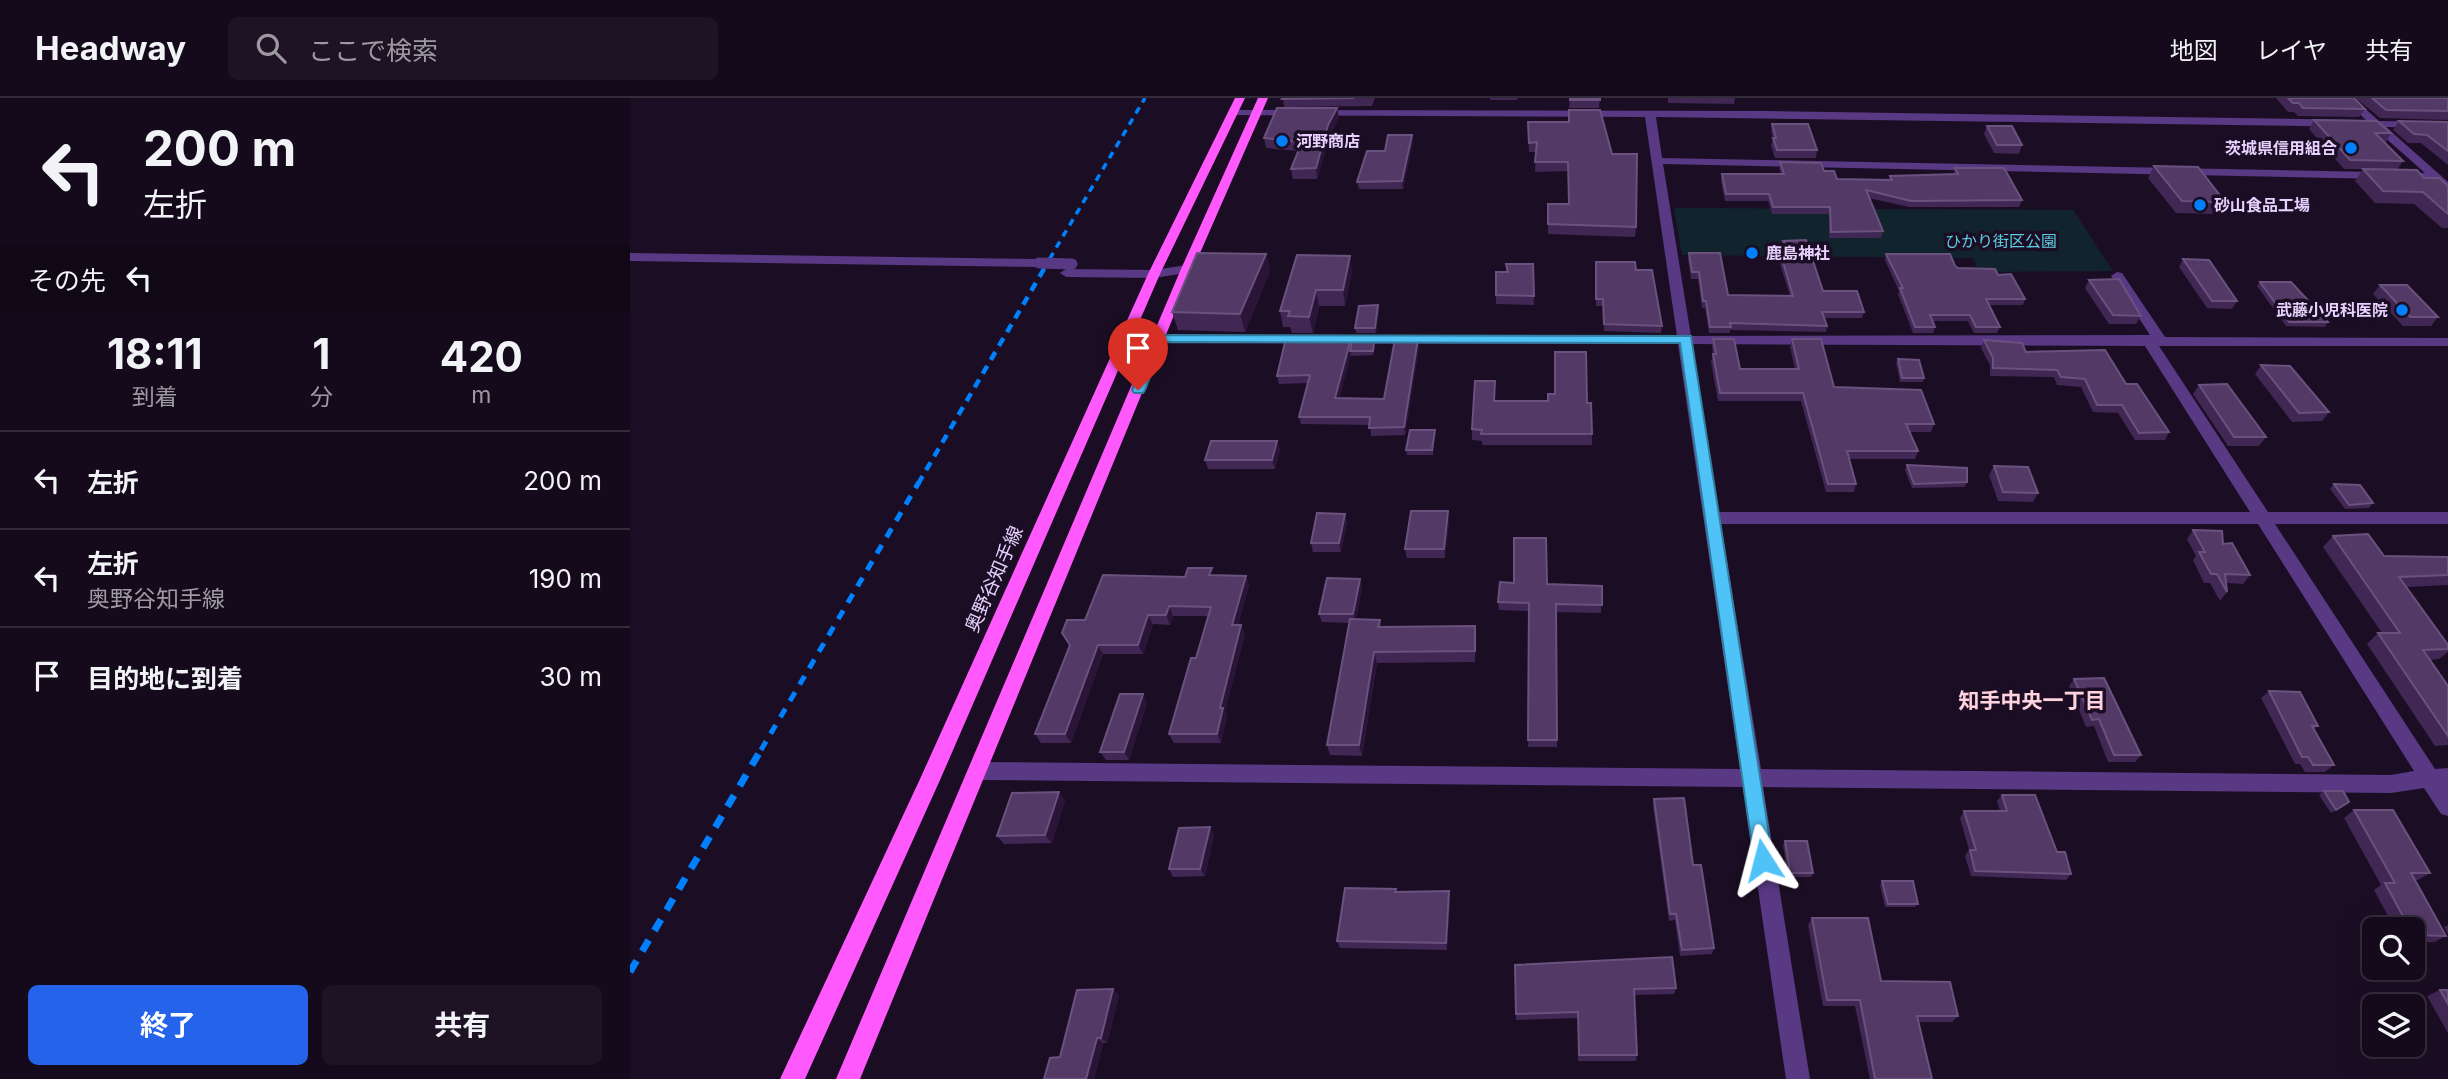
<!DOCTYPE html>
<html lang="ja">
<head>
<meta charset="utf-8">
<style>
	body { margin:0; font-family:Inter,"Noto Sans JP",sans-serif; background:#1d1324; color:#f1f3f6; height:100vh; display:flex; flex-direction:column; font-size:26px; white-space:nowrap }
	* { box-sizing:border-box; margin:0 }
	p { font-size:23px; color:#9d9aa3 }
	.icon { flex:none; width:38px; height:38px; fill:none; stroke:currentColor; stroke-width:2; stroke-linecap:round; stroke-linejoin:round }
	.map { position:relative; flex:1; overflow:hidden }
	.drawer { display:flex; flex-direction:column; background:#140a1b; width:630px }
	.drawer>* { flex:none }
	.hud { background:#140a1b; color:#f1f3f6; overflow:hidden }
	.fabs { position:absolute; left:1732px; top:819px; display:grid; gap:14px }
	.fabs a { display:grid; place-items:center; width:63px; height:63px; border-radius:10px; background:#140a1b; box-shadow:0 7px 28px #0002,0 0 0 2px #332b3a; font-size:35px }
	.pin { position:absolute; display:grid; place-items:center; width:60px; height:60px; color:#fff; margin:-72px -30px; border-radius:50% 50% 50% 0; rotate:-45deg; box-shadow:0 0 7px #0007 }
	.pin .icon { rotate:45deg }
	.me { position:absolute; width:77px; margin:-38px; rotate:351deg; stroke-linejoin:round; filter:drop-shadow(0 0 5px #0008) }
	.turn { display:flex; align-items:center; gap:24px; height:147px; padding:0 28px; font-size:32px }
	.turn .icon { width:91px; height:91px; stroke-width:2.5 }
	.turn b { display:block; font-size:49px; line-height:60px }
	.then { display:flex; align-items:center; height:66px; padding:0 28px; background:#0003; gap:14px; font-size:26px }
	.eta { display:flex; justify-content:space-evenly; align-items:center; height:119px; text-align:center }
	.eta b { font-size:42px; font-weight:700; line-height:49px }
	.button { display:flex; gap:14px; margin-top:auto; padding:14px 28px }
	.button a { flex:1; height:80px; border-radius:10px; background:#2563eb; color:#fff; font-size:28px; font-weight:700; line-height:80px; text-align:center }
	.button a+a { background:#1d1324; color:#f1f3f6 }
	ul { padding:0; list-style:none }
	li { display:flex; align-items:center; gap:21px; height:98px; padding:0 28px; border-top:2px solid #332b3a }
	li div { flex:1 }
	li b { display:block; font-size:26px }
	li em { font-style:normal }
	header { display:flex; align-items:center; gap:42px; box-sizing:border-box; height:98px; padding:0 35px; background:#140a1b; border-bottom:2px solid #332b3a }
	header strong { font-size:33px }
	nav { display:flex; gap:38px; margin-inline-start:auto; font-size:24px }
	.search { width:490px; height:63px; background:#1d1324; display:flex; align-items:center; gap:18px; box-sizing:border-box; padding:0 24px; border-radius:10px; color:#9d9aa3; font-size:26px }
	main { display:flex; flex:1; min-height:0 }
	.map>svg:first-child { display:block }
</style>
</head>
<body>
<header>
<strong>Headway</strong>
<div class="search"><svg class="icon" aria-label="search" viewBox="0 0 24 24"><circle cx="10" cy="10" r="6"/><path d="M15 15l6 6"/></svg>ここで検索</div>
<nav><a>地図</a><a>レイヤ</a><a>共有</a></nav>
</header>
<main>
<section class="drawer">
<div class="hud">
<div class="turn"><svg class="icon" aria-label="left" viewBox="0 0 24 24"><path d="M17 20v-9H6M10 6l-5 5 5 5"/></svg><div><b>200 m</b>左折</div></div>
<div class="then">その先<svg class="icon" aria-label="left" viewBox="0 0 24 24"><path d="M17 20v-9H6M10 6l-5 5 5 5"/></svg></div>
</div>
<div class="eta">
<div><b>18:11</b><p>到着</p></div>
<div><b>1</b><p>分</p></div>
<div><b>420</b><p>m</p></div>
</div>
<ul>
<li><svg class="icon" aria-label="left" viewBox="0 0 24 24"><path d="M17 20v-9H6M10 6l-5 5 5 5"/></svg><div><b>左折</b></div><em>200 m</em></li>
<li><svg class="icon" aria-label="left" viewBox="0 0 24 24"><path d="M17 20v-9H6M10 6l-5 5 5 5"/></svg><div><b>左折</b><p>奥野谷知手線</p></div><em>190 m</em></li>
<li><svg class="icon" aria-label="arrive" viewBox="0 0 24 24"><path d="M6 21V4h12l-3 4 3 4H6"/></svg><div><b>目的地に到着</b></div><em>30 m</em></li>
</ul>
<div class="button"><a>終了</a><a>共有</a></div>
</section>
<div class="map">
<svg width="1818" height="981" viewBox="0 0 1818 981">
	<rect width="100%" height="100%" fill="#1b0e24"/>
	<path fill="#11242e" d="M1044 110 1443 112 1483 173 1349 174 1343 160 1052 157Z"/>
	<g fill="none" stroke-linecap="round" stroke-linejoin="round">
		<g fill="#593884" fill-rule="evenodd">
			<path d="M1712 0H1723L1749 23 1818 24V30L1756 29 1818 84V93L1803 82 1033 66 1061 238 1520 237 1481 178 1487 174 1492 175 1535 239 1818 240V248H1529L1638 414H1818V426H1645L1805 671 1818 670V718L1811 716 1794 690 1761 695 1133 689 1180 981H1156L1113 689 349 682 342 679 339 673 342 667 349 664 1110 671 1048 246 530 245 523 241 530 237 1047 238 1015 19 604 17 600 16V12L1137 13 1736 22ZM1026 19 1743 29 1795 75 1032 60ZM1062 246 1515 248 1620 414H1089ZM1091 426H1628L1784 673 1761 677 1131 671Z"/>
			<path d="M0 155 409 161 415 165 409 169 0 163Z"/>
			<path d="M557 167 562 168V174L524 180 436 179 430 175 436 171 524 172Z"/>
		</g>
		<g fill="#ff58fc" fill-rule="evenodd">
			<path d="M605 0H615L530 176 310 682 175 981H150L290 681 518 176Z"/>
			<path d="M628 0H638L563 171 230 981H206L551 171Z"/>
		</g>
		<path stroke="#0080fc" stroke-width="3.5" stroke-dasharray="7 6" stroke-linecap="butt" d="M413 172 515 0"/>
		<path stroke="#0080fc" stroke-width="4.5" stroke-dasharray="9 7" stroke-linecap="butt" d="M288 386 414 171"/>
		<path stroke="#0080fc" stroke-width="5" stroke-dasharray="10 9" stroke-linecap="butt" d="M131 652 289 384"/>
		<path stroke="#0080fc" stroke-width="7" stroke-dasharray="13 11" stroke-linecap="butt" d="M0 874 132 650"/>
		<path stroke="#593884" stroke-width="11" d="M409 165 442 166"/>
	</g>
	<g fill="#412753">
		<path d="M653 0H745L742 8 654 9Z"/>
		<rect x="860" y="0" width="27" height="2"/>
		<path d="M940 0H970L969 10H939Z"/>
		<path d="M1038 0H1105L1104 6 1038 5Z"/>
		<path d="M1646 0H1724L1735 11 1729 19 1668 18 1664 14H1658Z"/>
		<path d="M1726 0H1818V22L1750 20Z"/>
		<path d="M709 20 700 37 687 81H663L661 71 668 53 636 50 634 40Z"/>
		<path d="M1684 22 1761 35 1756 44H1754L1773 63 1767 72 1818 88V130H1812L1784 106 1745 105 1725 83 1733 71H1714L1679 31Z"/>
		<path d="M1769 23 1818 24V67L1791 45H1778L1763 32Z"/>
		<path d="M898 24 982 56 1006 129 1005 139 918 136V106H939L938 73 905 74 906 54H899Z"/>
		<path d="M1142 26 1187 52 1186 60H1145L1141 48 1143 40 1141 33Z"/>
		<path d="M1357 28 1392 47 1389 56 1364 55 1354 36Z"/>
		<path d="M782 37 783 45 773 91H729L727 84 755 53Z"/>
		<path d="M1150 64 1194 73 1207 81 1259 82 1260 78 1323 76 1325 70 1392 102 1389 109H1279L1239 100 1253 133 1251 140H1199V116H1142L1138 103H1095L1091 83 1092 76H1151L1149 71Z"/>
		<path d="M1524 68 1595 104 1588 116 1546 115 1518 80Z"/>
		<path d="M1153 143 1193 193 1234 214 1232 220H1195L1197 228 1196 234 1100 232V235H1079L1075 210H1072L1068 181H1061L1058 161 1059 155 1098 197 1160 198 1146 153 1148 147H1152Z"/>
		<path d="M636 156 640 173 615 234 548 232 542 214Z"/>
		<path d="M1256 156 1368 177 1395 201 1393 207H1359L1370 229 1367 235H1344L1338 223H1302L1305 229 1303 235H1283L1268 196 1269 193 1255 162Z"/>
		<path d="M667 157 722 174 715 208H689L683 235H662L660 229H653L650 213Z"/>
		<path d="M1553 161 1607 203 1602 211 1577 210 1549 169Z"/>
		<path d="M966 164 1006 172 1032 228 1031 235 974 233 973 208H966Z"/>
		<path d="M876 166H903L904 207 866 206V174H876Z"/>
		<path d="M1459 182 1511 218 1506 226H1479L1455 190Z"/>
		<path d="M1630 184 1698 224 1695 229 1656 228 1627 188Z"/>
		<path d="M1750 187 1808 219 1801 228H1773L1743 196Z"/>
		<path d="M749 212 746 235H726L725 230Z"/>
		<path d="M721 240 722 245 745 248 743 257 721 258V255L709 301H754L789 248 775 337 741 338 740 327 671 326 669 319 678 285 649 286 647 278Z"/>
		<path d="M1083 241 1110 271H1165L1160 249 1162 241 1204 289 1304 326 1301 334H1280L1288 353 1285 361H1219L1226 386 1224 394H1196L1171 303H1088L1081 264 1083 256 1082 249Z"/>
		<path d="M1354 242 1396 254 1496 286 1539 334 1535 342H1505L1488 315 1463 314 1451 289 1427 287 1424 279 1360 278V267L1351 250Z"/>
		<path d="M1268 261 1294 280 1293 284H1270L1266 265Z"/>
		<path d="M1631 267 1699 314 1692 323 1662 324 1625 276Z"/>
		<path d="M865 283V303L957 305 962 336V347H852V343L842 342V331Z"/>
		<path d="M1569 287 1636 339 1629 348H1598L1563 296Z"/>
		<path d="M805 332 803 357H777L776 352Z"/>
		<path d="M647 343 650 352 645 371H578L575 362Z"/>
		<path d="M1277 367 1337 384 1335 389 1282 390 1275 372Z"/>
		<path d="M1364 368 1408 395 1403 404 1368 403 1359 377Z"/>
		<path d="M1704 386 1743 405 1739 410 1715 411 1700 391Z"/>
		<path d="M715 416 717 425 711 454H683L681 445Z"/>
		<path d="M819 422 815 460H777L775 451Z"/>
		<path d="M1563 432 1593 446 1620 477 1613 486 1596 485 1597 494 1590 503 1580 485H1574L1563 462 1566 458 1557 441Z"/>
		<path d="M1703 438 1754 458 1818 459V487L1776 489 1818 547V554L1809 561 1800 562 1818 588V647L1805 648 1737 546 1748 535H1752L1693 449Z"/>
		<path d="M584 477 616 478 619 487 608 527 615 536 595 613 597 619 591 645H544L539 636 566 560 578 518H543L540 527 523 526 513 556H473L441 645H411L405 636 455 522 555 479Z"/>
		<path d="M730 481 732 489 726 521 750 522 751 529 846 539 845 564 747 565 732 658 700 657 697 647 720 525 692 524 689 516Z"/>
		<path d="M917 486 972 488 971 515 926 514 927 649H898L899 513 869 512 868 504Z"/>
		<path d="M1444 581 1511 657 1505 664H1478L1464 628 1456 629 1439 588Z"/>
		<path d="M1639 593 1688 628 1684 631 1704 667 1695 674H1675L1670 666H1665L1631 600Z"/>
		<path d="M517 605 499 662H476L470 654Z"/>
		<path d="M1694 693 1719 704 1701 715 1689 697Z"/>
		<path d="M1372 697 1427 754 1441 776 1436 782 1341 778 1335 758 1339 752 1330 720 1334 713H1370L1367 703Z"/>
		<path d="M1024 701 1063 767 1084 850 1082 856 1050 858 1045 822 1039 823 1023 708Z"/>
		<path d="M435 702 422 745 374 746 367 738Z"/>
		<path d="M1724 712 1800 775 1788 782H1785L1816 838 1804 844H1783V831H1765L1744 792 1751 787 1714 720Z"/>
		<path d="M580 729 584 737 575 778 543 779 539 771Z"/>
		<path d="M1155 743 1183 775 1181 779H1158L1153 747Z"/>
		<path d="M1252 783 1288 806 1285 809H1255L1250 787Z"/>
		<path d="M766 791 767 794 819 793 820 800 817 852 710 850 707 843Z"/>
		<path d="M1182 820 1251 883 1328 918 1322 924H1289L1302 981H1240L1225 908H1193L1178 827Z"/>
		<path d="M1818 827V836L1814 829Z"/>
		<path d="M885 867 1046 890 1044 896 1004 897 1007 957 1006 963H948V920L886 922Z"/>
		<path d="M1810 892H1818V935L1797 898Z"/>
		<path d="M489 897 477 945H473L464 981H414L430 959Z"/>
	</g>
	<g fill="#2a1538">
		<path d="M707 10 709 20 700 37 687 81 686 70 698 27Z"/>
		<path d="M782 37 783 45 773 91 772 83Z"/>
		<path d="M636 156 640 173 615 234 610 216Z"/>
		<path d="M720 158 722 174 715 208 713 192Z"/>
		<path d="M686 192 689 208 683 235 679 219Z"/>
		<path d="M748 207 749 212 746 235 745 230Z"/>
		<path d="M721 240 723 248 707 308 705 300Z"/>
		<path d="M788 241 789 248 775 337 774 329Z"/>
		<path d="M647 343 650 352 645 371 642 362Z"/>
		<path d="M818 413 819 422 815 460 814 451Z"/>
		<path d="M715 416 717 425 711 454 709 445Z"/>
		<path d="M616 478 619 487 605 536 602 527Z"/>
		<path d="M730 481 732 489 725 525 723 516Z"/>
		<path d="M539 508 543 518 540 527 536 517Z"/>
		<path d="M518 517 523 526 513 556 508 547Z"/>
		<path d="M611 527 615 536 595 613 597 619 591 645 587 636 590 610Z"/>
		<path d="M845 528 846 539 845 564Z"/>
		<path d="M468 547 473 556 441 645 435 636Z"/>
		<path d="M744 554 747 565 732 658 729 647Z"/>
		<path d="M513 596 517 605 499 662 494 654Z"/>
		<path d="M429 694 435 702 422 745 415 737Z"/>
		<path d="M580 729 584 737 575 778 570 771Z"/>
		<path d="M819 793 820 800 817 852 816 845Z"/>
		<path d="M483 891 489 897 477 945 471 940Z"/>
		<path d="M467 940 473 945 464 981H456Z"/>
	</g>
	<g fill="#533965" stroke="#6a517e" stroke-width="2">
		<path d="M653 0H724L652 1Z"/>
		<rect x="940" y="0" width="30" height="2"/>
		<path d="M1658 0H1724L1735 11 1673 10 1669 5H1663Z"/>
		<path d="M1742 0H1818V13L1756 12Z"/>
		<path d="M647 10H707L698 27 686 70 661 71 672 44 634 40Z"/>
		<path d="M939 12H970L982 56H1007L1006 129 918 126V106H939L938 64H905L907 44 899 45 898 24H939Z"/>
		<path d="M1684 22 1747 23 1761 35H1745L1773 63 1720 62Z"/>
		<path d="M1769 23 1818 24V53L1797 37 1784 36Z"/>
		<path d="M1142 26H1178L1187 52H1147L1143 40H1146Z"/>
		<path d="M1357 28H1382L1392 47H1367Z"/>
		<path d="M758 37H782L772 83 727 84 737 53H755Z"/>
		<path d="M1150 64 1191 65 1194 73H1204L1207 81 1262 82 1260 78 1328 76 1325 70H1374L1392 102 1281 103 1236 92 1253 133 1201 134 1200 109H1143L1139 96H1096L1092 76H1154Z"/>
		<path d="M1524 68 1568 69 1595 104 1552 103Z"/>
		<path d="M1733 71 1787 72 1794 80H1809L1818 88V116L1793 94 1753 93Z"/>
		<path d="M1176 142 1193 193H1227L1234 214H1192L1197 228 1100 225 1101 229H1080L1076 203H1073L1069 174H1062L1059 155H1090L1098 197 1163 198 1148 147H1155L1153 143Z"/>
		<path d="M567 155 636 156 610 216 542 214Z"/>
		<path d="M1256 156H1320L1325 168 1328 170 1365 171 1368 177 1381 176 1395 201H1356L1370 229H1346L1340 217H1300L1305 229H1285L1270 190H1273Z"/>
		<path d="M667 157 720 158 713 192H686L679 219 658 218 660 213H650Z"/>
		<path d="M1553 161 1579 162 1607 203H1582Z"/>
		<path d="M966 164H1005L1006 172H1022L1032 228 974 226 973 201H966Z"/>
		<path d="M876 166H903L904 198 866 197V174H878Z"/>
		<path d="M1489 181 1511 218 1483 217 1459 182Z"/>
		<path d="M1630 184H1661L1698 224H1659Z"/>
		<path d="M1750 187H1777L1808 219H1780Z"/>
		<path d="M748 207 745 230H725L729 208Z"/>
		<path d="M656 240H721L705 300 754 301 765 241H788L774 329 739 330 740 319H669L680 277 647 278Z"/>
		<path d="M1083 241H1104L1110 271H1169L1162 241H1191L1204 289 1291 292 1304 326H1276L1288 353H1217L1226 386H1198L1173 295H1090L1083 256H1086Z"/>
		<path d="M1354 242 1392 245 1396 254 1475 252 1496 286H1507L1539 334 1509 335 1492 307H1467L1455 281 1431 279 1427 272 1363 270V260Z"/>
		<path d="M722 243H744L743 253H720Z"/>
		<path d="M925 254H956L957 305H961L962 336H851L852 332 842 331 845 283H865L864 303H918V296H925Z"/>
		<path d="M1268 261 1289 262 1294 280H1272Z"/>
		<path d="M1631 267 1660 268 1699 314 1669 315Z"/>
		<path d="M1597 286 1636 339H1604L1569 287Z"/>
		<path d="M780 332H805L802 352H776Z"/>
		<path d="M581 343H647L642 362H575Z"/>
		<path d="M1277 367 1337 370V384L1284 386Z"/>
		<path d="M1364 368 1398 369 1408 395 1373 394Z"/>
		<path d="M1704 386 1730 387 1743 405 1719 407Z"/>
		<path d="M781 413H818L814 451H775Z"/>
		<path d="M687 415 715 416 709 445H681Z"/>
		<path d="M1563 432 1592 433 1593 446 1602 445 1620 477 1595 476 1597 494 1587 476H1581L1569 454H1575Z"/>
		<path d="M1738 436 1754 458 1818 459V477L1769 479 1818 547V551L1793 552 1818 588V638L1748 535H1770L1703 438Z"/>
		<path d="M884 440H916L917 486 972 488V507L926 506 927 642H898L899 505 868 504 870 484 884 485Z"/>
		<path d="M558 470H582L579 477 616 478 602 527H611L590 610H593L587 636H539L561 560H566L581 509 539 508 536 517H518L508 547H468L435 636H405L440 547 432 535 437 522H455L473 477 555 479Z"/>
		<path d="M697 480 730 481 723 516H689Z"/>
		<path d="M720 521 750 522 748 529 845 528V553L744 554 729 647H697Z"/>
		<path d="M1474 580 1511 657H1484L1469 621 1462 622 1444 581Z"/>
		<path d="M1639 593 1670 594 1688 628H1682L1704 667H1683L1678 659H1672Z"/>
		<path d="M490 596H513L494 654H470Z"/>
		<path d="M1694 693H1713L1719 704 1706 712Z"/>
		<path d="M429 694 415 737 367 738 382 695Z"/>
		<path d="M1372 697H1405L1427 754H1435L1441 776 1345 773 1340 752H1346L1334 713H1377Z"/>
		<path d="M1054 700 1063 767H1071L1084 850 1052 852 1046 816H1040L1024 701Z"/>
		<path d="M1724 712H1763L1800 775H1781L1816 838 1783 837V831H1780L1755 785H1765Z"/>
		<path d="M580 729 570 771H539L549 730Z"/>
		<path d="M1155 743H1177L1183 775H1160Z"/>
		<path d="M1252 783H1283L1288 806H1258Z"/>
		<path d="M715 790 766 791 765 794 819 793 816 845 707 843Z"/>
		<path d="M1182 820H1238L1251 883 1320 884 1328 918H1287L1302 981H1245L1230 902H1197Z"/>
		<path d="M1042 859 1046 890 1004 891 1007 957H949L948 914 886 916 885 867Z"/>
		<path d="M483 891 471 940H467L456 981H414L420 960 430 959 447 892Z"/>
		<path d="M1810 892H1818V906Z"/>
	</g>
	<path fill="#4fc3f7" stroke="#337fa1" stroke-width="2" d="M530 237 1061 238 1143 762 1140 769 1133 771 1127 769 1124 762 1050 245 534 244 515 292 513 295H504L502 292 523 241Z"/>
	<g fill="#0080fc" stroke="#1b0e24" stroke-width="2.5">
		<circle cx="652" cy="43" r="7"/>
		<circle cx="1721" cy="50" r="7"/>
		<circle cx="1570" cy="107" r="7"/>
		<circle cx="1122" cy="155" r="7"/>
		<circle cx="1772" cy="212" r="7"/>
	</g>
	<g text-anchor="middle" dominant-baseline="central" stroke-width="7" stroke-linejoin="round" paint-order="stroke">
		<g font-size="16" font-weight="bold" fill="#e9d1ff" stroke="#1b0e24" text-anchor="start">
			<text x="666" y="43">河野商店</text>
			<text x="1707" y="50" text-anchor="end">茨城県信用組合</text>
			<text x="1584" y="107">砂山食品工場</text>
			<text x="1136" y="155">鹿島神社</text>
			<text x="1758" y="212" text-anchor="end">武藤小児科医院</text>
		</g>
		<g font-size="16" fill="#5bcee1" stroke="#1b0e24">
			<text x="1371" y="143">ひかり街区公園</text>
		</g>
		<g font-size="19" fill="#e9d1ff" stroke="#1b0e24">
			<text transform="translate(364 481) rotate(-66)">奥野谷知手線</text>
		</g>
		<g font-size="21" font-weight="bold" fill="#ffd3de" stroke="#1b0e24">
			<text x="1402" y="602">知手中央一丁目</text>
		</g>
	</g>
</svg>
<div class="fabs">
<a><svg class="icon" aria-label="search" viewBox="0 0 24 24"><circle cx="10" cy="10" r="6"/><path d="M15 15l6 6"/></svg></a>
<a><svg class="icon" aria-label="layers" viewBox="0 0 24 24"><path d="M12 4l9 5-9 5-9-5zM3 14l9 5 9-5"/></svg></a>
</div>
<div class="pin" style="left:508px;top:292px;background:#d93025"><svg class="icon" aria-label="arrive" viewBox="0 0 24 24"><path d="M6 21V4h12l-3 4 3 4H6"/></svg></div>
<svg class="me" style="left:1133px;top:762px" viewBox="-20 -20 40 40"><path d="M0-17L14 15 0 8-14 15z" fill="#4fc3f7" stroke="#fff" stroke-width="4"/></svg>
</div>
</main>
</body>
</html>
